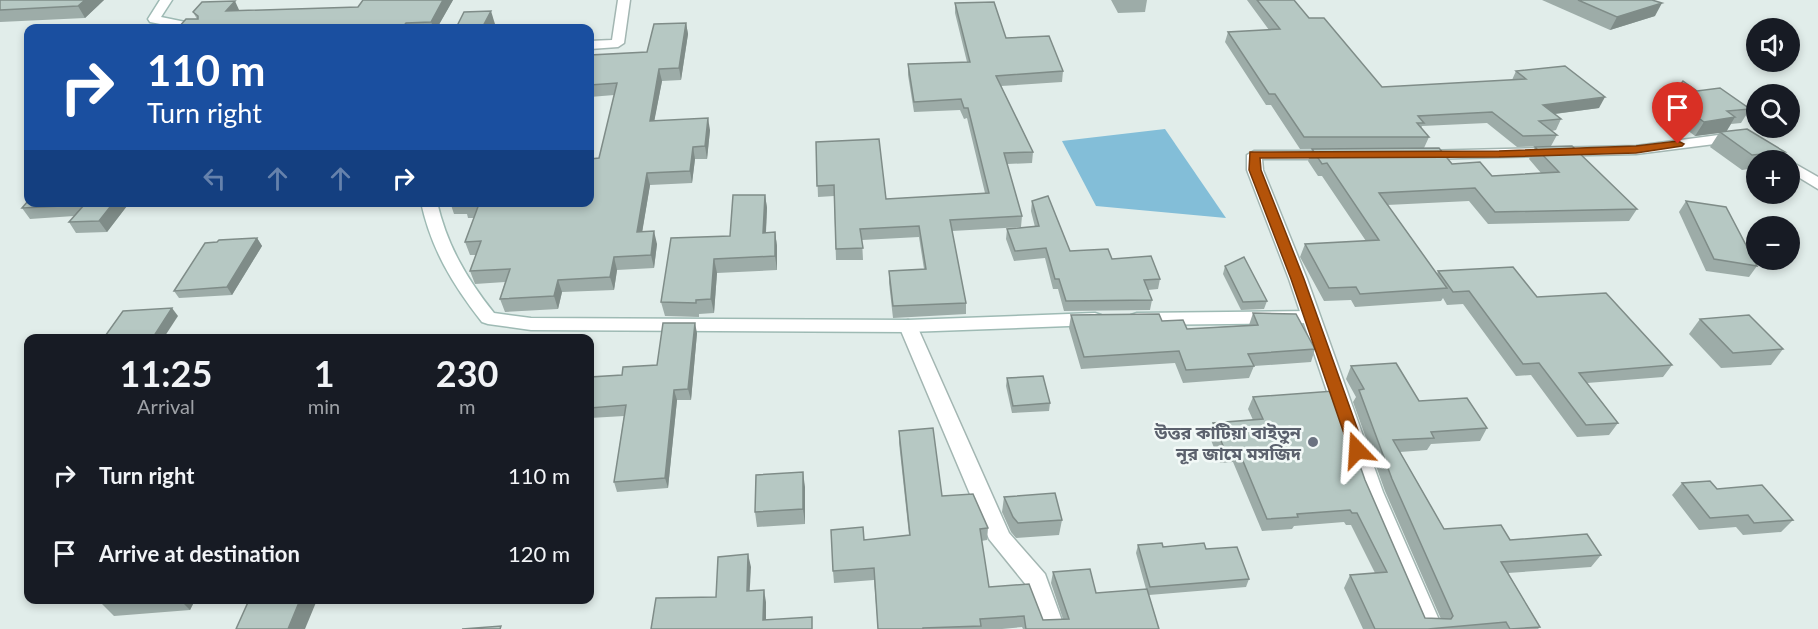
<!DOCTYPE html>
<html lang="en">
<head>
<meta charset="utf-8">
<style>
	body { margin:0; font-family:Lato,"Noto Sans Bengali",sans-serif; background:#20242c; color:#f1f3f6; height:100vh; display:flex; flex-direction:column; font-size:22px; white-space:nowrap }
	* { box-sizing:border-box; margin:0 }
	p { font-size:20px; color:#9ea1a6 }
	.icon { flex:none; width:33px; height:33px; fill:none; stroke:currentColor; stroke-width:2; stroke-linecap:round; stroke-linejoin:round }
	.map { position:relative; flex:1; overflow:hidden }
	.sheet { position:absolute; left:24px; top:334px; width:570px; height:270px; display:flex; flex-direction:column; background:#171b24; border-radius:12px; box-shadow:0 3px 9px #0003 }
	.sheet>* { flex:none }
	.guide { position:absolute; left:24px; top:24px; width:570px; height:183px; border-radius:12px; box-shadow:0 3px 9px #0003; background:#1a4fa0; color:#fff; overflow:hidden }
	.fabs { position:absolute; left:1746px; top:18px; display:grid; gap:12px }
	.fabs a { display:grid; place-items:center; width:54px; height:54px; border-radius:50%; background:#171b24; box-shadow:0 3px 9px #0003; font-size:30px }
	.pin { position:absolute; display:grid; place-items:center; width:51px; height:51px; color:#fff; margin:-62px -26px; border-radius:50% 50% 50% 0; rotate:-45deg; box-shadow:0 0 6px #0007 }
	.pin .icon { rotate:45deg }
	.me { position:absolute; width:66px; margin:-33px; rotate:340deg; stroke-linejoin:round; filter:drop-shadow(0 0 4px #0008) }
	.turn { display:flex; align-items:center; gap:21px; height:126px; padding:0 24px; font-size:27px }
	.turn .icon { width:78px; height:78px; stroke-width:2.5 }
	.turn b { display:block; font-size:42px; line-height:51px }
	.lanes { display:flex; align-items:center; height:57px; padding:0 24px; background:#0003; justify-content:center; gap:30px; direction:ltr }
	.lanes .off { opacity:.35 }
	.eta { display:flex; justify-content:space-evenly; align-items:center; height:102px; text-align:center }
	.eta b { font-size:36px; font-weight:700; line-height:42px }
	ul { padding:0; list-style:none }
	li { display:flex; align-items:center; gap:18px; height:78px; padding:0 24px }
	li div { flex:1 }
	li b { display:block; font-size:22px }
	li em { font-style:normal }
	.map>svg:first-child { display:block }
</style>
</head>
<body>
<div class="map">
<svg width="1818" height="629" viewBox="0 0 1818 629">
	<rect width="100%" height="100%" fill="#e1edea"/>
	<path fill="#83bed8" d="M1165 129 1226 218 1096 206 1062 141Z"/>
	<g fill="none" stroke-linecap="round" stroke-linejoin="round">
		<defs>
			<g id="street">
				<path d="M618 0H630L624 43 618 47 590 49V41L612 40Z"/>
				<path d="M1741 132 1788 160H1770L1738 141 1636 154 1421 159 1414 155 1421 151 1636 146Z"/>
				<path d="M1254 151H1334L1341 155 1334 159H1262L1263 170 1307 279 1383 492 1443 629H1419L1361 492 1289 279 1247 170V155Z"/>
				<path d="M1790 161 1818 177V189L1790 172Z"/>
				<path d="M908 320 914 322 917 326 1009 533 1045 574 1065 629H1041L1027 586 989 539 899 326 902 322Z"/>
			</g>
			<g id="secondary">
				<path d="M160 0H172L161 17 200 25 202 28H181L150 22 148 19Z"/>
				<path d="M421 202H437C447 245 466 278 494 313L531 318 908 320 1095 313 1101 315 1104 319 1101 323 1095 325 908 332 531 330 488 324 482 322C453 285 431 249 421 202Z"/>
				<path d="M1311 311 1317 313 1320 317 1317 321 1311 323 1137 325 1131 323 1128 319 1131 315 1137 313Z"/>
			</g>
		</defs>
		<use href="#street" stroke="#a3b6b2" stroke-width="3"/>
		<use href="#secondary" stroke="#9ebab4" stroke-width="3"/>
		<use href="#street" fill="#fff" fill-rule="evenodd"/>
		<use href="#secondary" fill="#fff" fill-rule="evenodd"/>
	</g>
	<g fill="#9daca8">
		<path d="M0 0H104L85 18 0 22Z"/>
		<path d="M363 0H453L437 28H178L197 19 193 12 358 7Z"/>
		<path d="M1111 0H1147L1145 12 1118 13Z"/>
		<path d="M1247 0H1294L1309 18 1382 87 1512 80 1516 71 1599 108 1555 114 1561 119 1556 130 1552 131 1557 135 1551 146 1517 147 1487 123 1422 126 1421 128 1429 137 1424 148 1300 149 1271 105H1266L1225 42 1228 32 1269 30Z"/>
		<path d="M1542 0H1652L1655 16 1610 30Z"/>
		<path d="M955 3 1006 38 1063 71 1062 82 1001 86 1033 152 1032 163 1007 164 1022 216 1021 227 952 231 966 303V314L893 318 889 283V271L924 269 919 237 862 240 863 260H836L834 196 818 197 816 142 886 199 985 193 967 118 964 119 960 110 914 112 908 75V64L967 62 955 13Z"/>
		<path d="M686 23 688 34 681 80 662 81 654 121 710 130 707 159H695L692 183 650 185 642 232 657 244 654 268 617 270 614 290 562 292 558 309 505 312 500 299 505 282 475 284 470 271 476 255H470L465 242 474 218H468L467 214H454L450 202H590L614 95 590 97V55L647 52Z"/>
		<path d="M1697 91 1750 109 1741 123 1731 124 1726 132 1785 152 1779 160H1756V168L1742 170 1710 147 1719 133 1695 136 1658 108 1666 94Z"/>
		<path d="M1535 147 1637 209 1629 221 1488 224 1469 201 1387 205 1437 274 1438 271 1537 297 1672 365 1663 377 1587 383 1618 423 1609 435 1577 437 1531 375 1516 376 1463 304 1447 305 1443 298 1441 301 1355 307 1351 300 1324 301 1300 257 1305 244 1366 241 1322 176H1318L1308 161 1312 149 1452 164 1492 176 1541 173 1529 159Z"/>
		<path d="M765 195 767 208 766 233 775 232 777 246V270L717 273 714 313 699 314V317L665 316 661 302 730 236Z"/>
		<path d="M1032 201 1070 251 1112 259 1160 279 1158 289 1148 290 1152 300 1150 310 1064 311 1058 289H1053L1045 258 1014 261 1006 239 1007 229 1035 227 1031 211Z"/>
		<path d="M1686 201 1757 266 1749 277 1706 271 1679 212Z"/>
		<path d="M28 202H130L107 232 76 233 69 222 74 216 30 219 22 208Z"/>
		<path d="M257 238 262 246 232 295 179 298 174 291 217 242Z"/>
		<path d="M1225 266 1267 301 1264 309 1241 310 1223 274Z"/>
		<path d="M1253 313 1315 349 1311 362 1254 366 1249 378 1183 383 1175 363 1081 369 1069 328 1071 315 1162 321 1187 329 1249 325Z"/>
		<path d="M1700 319 1783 349 1771 365 1721 368 1689 334Z"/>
		<path d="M697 333 691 400H677L668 488 617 492 614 482 624 416 590 418V377L622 375 657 365Z"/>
		<path d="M1351 366 1419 401 1487 428 1480 441 1431 444 1427 450 1400 452 1444 529 1601 555 1591 567 1508 573 1540 627 1538 629H1363L1344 588 1350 575 1375 573 1351 525H1346L1344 522 1294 526 1292 529 1262 531 1233 462 1220 463 1209 435 1213 423 1253 420 1248 409 1253 397 1365 480 1425 618 1441 619 1385 491 1353 402 1356 397 1346 379Z"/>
		<path d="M1007 378 1050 403 1049 411 1012 413 1006 386Z"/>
		<path d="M899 431 942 496 988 528 987 540 981 541 989 587 1043 620 1063 619 1051 583 1053 572 1096 593 1146 589 1136 553 1138 545 1206 549 1249 579 1246 587 1149 595 1159 629H1023L1022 627 1002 629H878L874 580 834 583 833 571 864 540 909 535 899 443Z"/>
		<path d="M1682 483 1717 489 1793 520 1781 532 1743 535 1736 527 1699 530 1672 495Z"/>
		<path d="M805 487V524L757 527 755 512Z"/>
		<path d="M1004 497 1062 520 1059 535 1016 538 1011 532 1002 512Z"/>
		<path d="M100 600H195L190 610 114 616 99 601Z"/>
	</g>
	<g fill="#7f8c88">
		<path d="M85 0H104L85 18 78 6Z"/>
		<path d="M443 0H453L437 28H434L431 22Z"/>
		<path d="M235 1 240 12 226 11Z"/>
		<path d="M1662 3 1655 16 1610 30 1617 17Z"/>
		<path d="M491 11 495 24 493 28H482Z"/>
		<path d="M406 23 408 28H402Z"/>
		<path d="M686 23 688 34 681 80 679 68Z"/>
		<path d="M659 69 662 81 652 133 650 121Z"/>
		<path d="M1605 97 1599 108 1538 116 1543 105Z"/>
		<path d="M1735 117 1726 132 1695 136 1704 122Z"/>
		<path d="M708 118 710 130 707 159 705 146Z"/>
		<path d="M693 147 695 159 692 183 690 171Z"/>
		<path d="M647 173 650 185 640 245 637 232Z"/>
		<path d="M765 195 767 208 765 247 763 233Z"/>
		<path d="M114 202H130L107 232 99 221Z"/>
		<path d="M654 231 657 244 654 268 651 255Z"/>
		<path d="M775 232 777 246V270L775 256Z"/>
		<path d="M257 238 262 246 232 295 227 287Z"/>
		<path d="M614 257 617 270 614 290 610 277Z"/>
		<path d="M714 259 717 273 714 313 711 299Z"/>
		<path d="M558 280 562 292 558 309 554 296Z"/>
		<path d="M172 308 178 316 163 339H152Z"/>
		<path d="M695 323 697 333 691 400 688 389Z"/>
		<path d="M674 390 677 400 668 488 665 478Z"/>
		<path d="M803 472 805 487V524L803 509Z"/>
		<path d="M748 554 751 567 749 603 747 591Z"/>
		<path d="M764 590 766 602V629L763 620Z"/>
		<path d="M180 600H195L190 610Z"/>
		<path d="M300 600H317L305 629H288Z"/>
	</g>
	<g fill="#b6c8c3" stroke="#7f8c88" stroke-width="1.5">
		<path d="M0 0H85L78 6 0 10Z"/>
		<path d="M363 0H443L431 22 406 23 402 28H178L186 19H198V16L193 12 202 2 235 1 226 11 358 7Z"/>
		<path d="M1257 0H1294L1309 18H1324L1382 87 1526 79 1516 71 1565 66 1605 97 1543 105 1561 119 1539 121 1557 135 1523 136 1492 112 1418 116 1424 123H1417L1429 137H1304L1275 94H1269L1228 32 1280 29Z"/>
		<path d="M1578 0H1652L1662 3 1617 17Z"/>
		<path d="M994 2 1006 38 1049 36 1063 71 996 76 1033 152 1004 153 1022 216 950 220 966 303 893 306 889 271 926 269 919 226 860 229 863 248 836 249 834 185 817 186 816 142 879 139 886 199 989 193 968 108H964L961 99 914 102 908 64 970 62 955 3Z"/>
		<path d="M491 11 482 28H456L464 12Z"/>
		<path d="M686 23 679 68 659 69 650 121 708 118 705 146 693 147 690 171 647 173 637 232 654 231 651 255 614 257 610 277 558 280 554 296 500 299 510 269 470 271 481 241 465 242 479 204 463 206 464 202H590V159L599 158 617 83 590 85V55L647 52 654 24Z"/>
		<path d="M1683 81 1697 91 1720 88 1750 109 1727 111 1735 117 1704 122 1666 94 1674 93Z"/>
		<path d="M1747 129 1785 152 1752 155 1720 132Z"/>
		<path d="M1572 146 1637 209 1495 212 1475 188 1379 193 1447 288 1360 294 1356 287 1329 288 1305 244 1379 240 1327 163 1322 164 1312 149 1439 148 1452 164 1480 162 1492 176 1559 172 1535 147Z"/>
		<path d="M733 195H765L763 233 775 232V256L714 259 711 299 696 300V303L661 302 671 238 730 236Z"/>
		<path d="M1048 196 1070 251 1108 249 1112 259 1151 256 1160 279 1144 280 1152 300 1066 301 1059 279H1055L1046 248 1015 251 1007 229 1039 226 1032 201Z"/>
		<path d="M28 201V202H114L99 221 69 222 84 205 22 208Z"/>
		<path d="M1686 201 1726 207 1757 266 1714 259Z"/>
		<path d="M257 238 227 287 174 291 205 243 217 242 219 240Z"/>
		<path d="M1244 257 1267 301 1243 302 1225 266Z"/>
		<path d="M1513 267 1537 297 1606 293 1672 365 1579 373 1618 423 1586 425 1539 363 1523 364 1469 291 1453 292 1438 271Z"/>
		<path d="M172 308 152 339H103L123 311Z"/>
		<path d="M1253 313 1296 314 1315 349 1248 354 1254 366 1186 370 1179 351 1084 357 1071 315 1159 314 1162 321 1183 320 1187 329 1258 325Z"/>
		<path d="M1749 315 1783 349 1733 353 1700 319Z"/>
		<path d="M663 323H695L688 389 674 390 665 478 614 482 626 405 590 408V377L622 375 623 367 657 365Z"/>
		<path d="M1396 363 1419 401 1467 398 1487 428 1431 432 1434 438 1393 440 1444 529 1501 525 1510 540 1587 534 1601 555 1501 562 1540 627 1510 629 1506 622 1428 629H1375L1350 575 1387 572 1357 513H1352L1350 510 1297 514 1298 517 1267 519 1238 449 1225 450 1213 423 1263 419 1253 397 1334 391 1365 480 1425 618 1451 619 1453 616 1392 479 1359 390 1364 389 1351 366Z"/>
		<path d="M1043 376 1050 403 1013 406 1007 378Z"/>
		<path d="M933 428 942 496 973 494 988 528 980 529 989 587 1029 584 1043 620 1069 619 1053 572 1090 569 1096 593 1147 589 1159 629H1026L1024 616 980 619 981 626 923 628V629H878L874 568 833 571 831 530 863 527 864 540 910 535 899 431Z"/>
		<path d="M803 472V509L755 512 756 475Z"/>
		<path d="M1710 481 1717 489 1762 485 1793 520 1754 523 1748 515 1710 518 1682 483Z"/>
		<path d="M1055 493 1062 520 1018 523 1013 517 1004 497Z"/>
		<path d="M1162 543 1163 547 1204 543 1206 549 1237 547 1249 579 1150 587 1138 545Z"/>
		<path d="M748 554 747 591 764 590 763 620 812 617V629H651L656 598 716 597 718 557Z"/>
		<path d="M100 600H117L99 601Z"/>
		<path d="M249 600H300L288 629H236Z"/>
		<path d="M501 626 500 629H462Z"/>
	</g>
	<path fill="#b45309" stroke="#753606" stroke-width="1.5" d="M1678 141 1684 144 1682 146 1636 153 1499 157 1260 158 1261 170 1304 279 1365 450 1362 454H1351L1291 279 1249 170 1250 152 1499 151 1636 146Z"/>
	<circle fill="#6b7280" stroke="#f2f9f7" stroke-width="2" cx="1313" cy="442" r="6"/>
	<g text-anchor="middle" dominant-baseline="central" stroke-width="5" stroke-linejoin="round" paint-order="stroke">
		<g font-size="18" font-weight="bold" fill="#5b616d" stroke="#f2f9f7" text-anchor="end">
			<text x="1301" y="432">উত্তর কাটিয়া বাইতুন<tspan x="1301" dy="21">নূর জামে মসজিদ</tspan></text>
		</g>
	</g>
</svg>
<div class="fabs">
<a><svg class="icon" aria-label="sound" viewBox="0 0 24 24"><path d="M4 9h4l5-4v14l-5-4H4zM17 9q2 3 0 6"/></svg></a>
<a><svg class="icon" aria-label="search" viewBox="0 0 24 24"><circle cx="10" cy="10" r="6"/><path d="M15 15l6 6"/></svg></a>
<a>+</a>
<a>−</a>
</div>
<div class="pin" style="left:1678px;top:144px;background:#d93025"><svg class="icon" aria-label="arrive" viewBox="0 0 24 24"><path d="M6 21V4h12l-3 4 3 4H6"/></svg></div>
<svg class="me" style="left:1357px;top:450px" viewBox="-20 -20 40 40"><path d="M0-17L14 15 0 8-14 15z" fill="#b45309" stroke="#fff" stroke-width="4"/></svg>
<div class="guide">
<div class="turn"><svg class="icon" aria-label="right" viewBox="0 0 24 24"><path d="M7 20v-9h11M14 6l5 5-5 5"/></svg><div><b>110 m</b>Turn right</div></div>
<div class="lanes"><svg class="icon off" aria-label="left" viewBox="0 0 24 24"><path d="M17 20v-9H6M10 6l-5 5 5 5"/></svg><svg class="icon off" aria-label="ahead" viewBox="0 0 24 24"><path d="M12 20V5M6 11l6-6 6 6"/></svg><svg class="icon off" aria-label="ahead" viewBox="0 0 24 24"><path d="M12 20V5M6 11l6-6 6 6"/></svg><svg class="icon" aria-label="right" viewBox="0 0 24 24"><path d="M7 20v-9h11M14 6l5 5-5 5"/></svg></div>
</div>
<section class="sheet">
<div class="eta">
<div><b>11:25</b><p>Arrival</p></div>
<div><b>1</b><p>min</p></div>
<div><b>230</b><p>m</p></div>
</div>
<ul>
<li><svg class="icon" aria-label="right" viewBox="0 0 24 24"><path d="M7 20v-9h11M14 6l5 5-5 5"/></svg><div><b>Turn right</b></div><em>110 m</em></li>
<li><svg class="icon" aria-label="arrive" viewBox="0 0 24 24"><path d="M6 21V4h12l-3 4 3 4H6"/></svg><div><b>Arrive at destination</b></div><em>120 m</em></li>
</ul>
</section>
</div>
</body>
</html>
